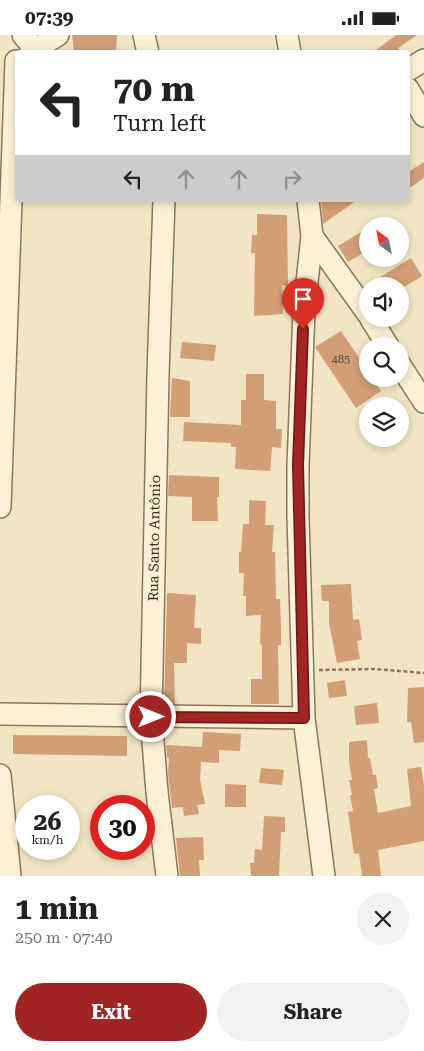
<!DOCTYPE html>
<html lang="en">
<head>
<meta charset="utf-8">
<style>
	body { margin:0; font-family:"Roboto Serif",serif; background:#f2f2f2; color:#222; height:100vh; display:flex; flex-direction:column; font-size:19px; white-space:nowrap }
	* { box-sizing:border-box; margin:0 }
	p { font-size:16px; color:#767676 }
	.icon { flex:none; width:28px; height:28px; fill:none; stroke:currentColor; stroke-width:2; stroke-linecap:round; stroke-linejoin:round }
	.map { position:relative; height:841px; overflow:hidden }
	.sheet { display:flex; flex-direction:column; background:#fff; flex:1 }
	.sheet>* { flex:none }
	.banner { position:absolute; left:15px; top:15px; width:395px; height:152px; border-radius:5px; box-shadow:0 2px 8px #0003; background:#fff; color:#222; overflow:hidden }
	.needle { width:32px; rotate:328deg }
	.buttons { position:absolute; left:359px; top:182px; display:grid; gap:10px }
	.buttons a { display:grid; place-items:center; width:50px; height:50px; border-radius:50%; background:#fff; box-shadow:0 2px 8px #0003; font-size:25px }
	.speed { position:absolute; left:15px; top:760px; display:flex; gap:10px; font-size:25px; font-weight:700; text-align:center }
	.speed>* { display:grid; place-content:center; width:65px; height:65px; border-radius:50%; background:#fff; box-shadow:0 2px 8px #0003; line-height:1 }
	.speed small { font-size:12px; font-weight:400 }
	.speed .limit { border:8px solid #d22; background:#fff; color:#111 }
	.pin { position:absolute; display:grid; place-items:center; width:42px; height:42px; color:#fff; margin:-51px -21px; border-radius:50% 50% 50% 0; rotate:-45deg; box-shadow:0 0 5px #0007 }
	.pin .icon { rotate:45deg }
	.me { position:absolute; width:55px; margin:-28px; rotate:90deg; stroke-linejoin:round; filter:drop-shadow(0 0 4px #0008) }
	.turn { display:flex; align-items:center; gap:18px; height:105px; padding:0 15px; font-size:22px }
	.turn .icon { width:65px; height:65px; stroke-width:2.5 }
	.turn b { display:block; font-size:35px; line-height:42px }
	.lanes { display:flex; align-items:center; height:48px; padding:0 15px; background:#0003; justify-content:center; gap:25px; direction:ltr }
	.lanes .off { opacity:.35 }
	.round { display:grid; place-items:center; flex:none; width:52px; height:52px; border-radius:26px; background:#f2f2f2 }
	.head { display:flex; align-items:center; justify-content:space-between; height:85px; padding:0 15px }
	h1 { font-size:30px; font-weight:700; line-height:38px }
	.action { display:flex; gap:10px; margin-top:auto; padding:10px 15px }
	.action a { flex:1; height:58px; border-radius:30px; background:#a12523; color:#fff; font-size:20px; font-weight:700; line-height:58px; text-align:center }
	.action a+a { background:#f2f2f2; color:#222 }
	.status { display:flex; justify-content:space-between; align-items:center; height:35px; padding:0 25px; background:#fff; direction:ltr }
	.status svg { height:14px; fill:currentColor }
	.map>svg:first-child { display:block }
</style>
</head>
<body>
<div class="status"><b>07:39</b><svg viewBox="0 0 49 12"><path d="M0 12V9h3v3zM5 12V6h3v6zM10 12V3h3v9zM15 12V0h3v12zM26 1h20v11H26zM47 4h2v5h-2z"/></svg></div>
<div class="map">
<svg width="424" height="841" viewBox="0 0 424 841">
	<rect width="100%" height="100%" fill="#f1e5c3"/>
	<g fill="#d29e76">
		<path d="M72 0H117L116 18H74Z"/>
		<path d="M396 0H417L398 13 401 18H372Z"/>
		<path d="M424 127V143L408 154V137Z"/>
		<path d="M321 165H357L323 189Z"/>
		<path d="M257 179 287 180 288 251 282 250 283 279 254 281 255 218H251L252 200H257Z"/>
		<path d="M368 193V215L348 227 338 211Z"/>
		<path d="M411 223 422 241 406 251H366Z"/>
		<path d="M341 296 368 336V344H373L381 356 356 373 315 312Z"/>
		<path d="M182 307 216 310 214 326 180 323Z"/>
		<path d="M246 339H264V365L276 366V394H282L281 413 272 412 270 436 235 434 236 412H231V408L183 406 184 387 241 390V365H246Z"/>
		<path d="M172 343 190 346V382H170Z"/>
		<path d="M169 440 219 442V462H217L218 486H192V462L168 461Z"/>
		<path d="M249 465 266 466 265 490H274L272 517H275L276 564H280L281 592V610H278L279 669H251V644H262V610L260 609 261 580 246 581V561H243L244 538H239V517H241L243 489H249Z"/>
		<path d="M351 549 353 585 359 584 362 605 357 606 360 624 337 628 329 589V566H322L321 550Z"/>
		<path d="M167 558 196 560 194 593H201V609L187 608V628H174L175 669H164Z"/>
		<path d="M345 645 347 661 329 663 327 648Z"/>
		<path d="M424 652V707L414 708 411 687H407L408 653Z"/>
		<path d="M377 668 379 688 356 690 354 671Z"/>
		<path d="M203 697 241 699 240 716 219 715V728L201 727 200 745 205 769 197 770 199 779 184 781 183 772 172 773 168 739 169 723H167L166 710 202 712Z"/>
		<path d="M13 700 127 701V721L13 719Z"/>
		<path d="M367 705 368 723H370L373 740H376L378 753 374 754 378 778 411 771 407 734 421 732 424 751V806L378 815 381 841H362L359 818 354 819 348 777 353 776 350 760H352L349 745H352L349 727V707Z"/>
		<path d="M261 733 284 735 282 750 259 748Z"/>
		<path d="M225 749 246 750V772H225Z"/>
		<path d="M264 781 285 782V797H281L279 841H251L250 828H254L255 814 262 815Z"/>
		<path d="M203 802 204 825H199L200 841H180L176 803Z"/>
	</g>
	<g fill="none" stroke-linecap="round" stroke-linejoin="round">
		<defs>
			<g id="minor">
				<path d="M23 0 35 14"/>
				<path d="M144 0 148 18"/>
				<path d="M287 0 290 18"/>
				<path d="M30 18 58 0"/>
				<path d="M408 35 424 25"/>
				<path d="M408 54 424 81"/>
				<path d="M164 165 158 339 151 682 157 757 167 841"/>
				<path d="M308 165 312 201 304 275 298 430V482L304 683 324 841"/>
				<path d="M312 201 368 279"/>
				<path d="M371 284 388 311"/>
				<path d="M400 330 424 367"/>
				<path d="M0 472 16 26"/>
				<path d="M0 679 304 683"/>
				<path d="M0 740 10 841"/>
			</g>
		</defs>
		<use href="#minor" stroke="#8d7658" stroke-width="24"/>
		<path stroke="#8d7658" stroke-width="2.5" stroke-dasharray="4 2.5" stroke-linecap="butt" d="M319 635 374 634 424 638"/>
		<use href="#minor" stroke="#fbf1d7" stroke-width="21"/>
	</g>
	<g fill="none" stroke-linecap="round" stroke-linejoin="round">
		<defs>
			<path id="route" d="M151 682 304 683 298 430 303 294"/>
		</defs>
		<use href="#route" stroke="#691817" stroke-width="12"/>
		<use href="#route" stroke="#a12523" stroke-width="9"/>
	</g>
	<g text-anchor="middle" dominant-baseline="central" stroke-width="4" stroke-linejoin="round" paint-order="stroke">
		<g font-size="11" fill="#624933">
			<text x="341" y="324">485</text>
		</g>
		<g font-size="14" fill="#3c2d1d" stroke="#f8eed3">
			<text transform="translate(154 503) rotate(-89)">Rua Santo Antônio</text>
		</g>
	</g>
</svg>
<div class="buttons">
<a><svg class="needle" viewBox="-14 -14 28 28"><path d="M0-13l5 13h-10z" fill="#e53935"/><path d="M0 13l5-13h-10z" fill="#767676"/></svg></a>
<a><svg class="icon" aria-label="sound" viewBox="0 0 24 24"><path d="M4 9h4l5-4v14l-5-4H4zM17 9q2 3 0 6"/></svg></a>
<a><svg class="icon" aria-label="search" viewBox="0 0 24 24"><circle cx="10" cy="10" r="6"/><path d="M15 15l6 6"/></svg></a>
<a><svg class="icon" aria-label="layers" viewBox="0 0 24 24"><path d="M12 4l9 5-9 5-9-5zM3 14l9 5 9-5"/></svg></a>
</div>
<div class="speed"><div>26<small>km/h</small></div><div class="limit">30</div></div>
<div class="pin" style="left:303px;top:294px;background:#d93025"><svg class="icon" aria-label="arrive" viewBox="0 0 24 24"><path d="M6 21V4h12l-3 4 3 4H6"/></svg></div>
<svg class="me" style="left:151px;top:682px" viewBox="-20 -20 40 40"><circle r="17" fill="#a12523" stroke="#fff" stroke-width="3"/><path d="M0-11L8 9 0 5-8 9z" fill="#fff"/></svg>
<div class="banner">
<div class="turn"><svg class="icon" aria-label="left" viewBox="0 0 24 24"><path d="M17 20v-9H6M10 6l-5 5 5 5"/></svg><div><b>70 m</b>Turn left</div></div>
<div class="lanes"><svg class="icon" aria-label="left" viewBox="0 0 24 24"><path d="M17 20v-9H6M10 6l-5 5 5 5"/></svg><svg class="icon off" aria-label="ahead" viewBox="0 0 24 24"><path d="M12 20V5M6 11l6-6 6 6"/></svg><svg class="icon off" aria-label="ahead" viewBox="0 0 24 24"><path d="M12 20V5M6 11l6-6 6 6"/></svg><svg class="icon off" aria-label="right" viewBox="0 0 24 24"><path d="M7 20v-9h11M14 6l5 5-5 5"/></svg></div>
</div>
</div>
<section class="sheet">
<div class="head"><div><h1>1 min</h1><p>250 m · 07:40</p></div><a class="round"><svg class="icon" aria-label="close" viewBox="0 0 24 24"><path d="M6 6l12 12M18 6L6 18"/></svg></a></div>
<div class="action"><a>Exit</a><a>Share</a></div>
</section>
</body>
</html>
